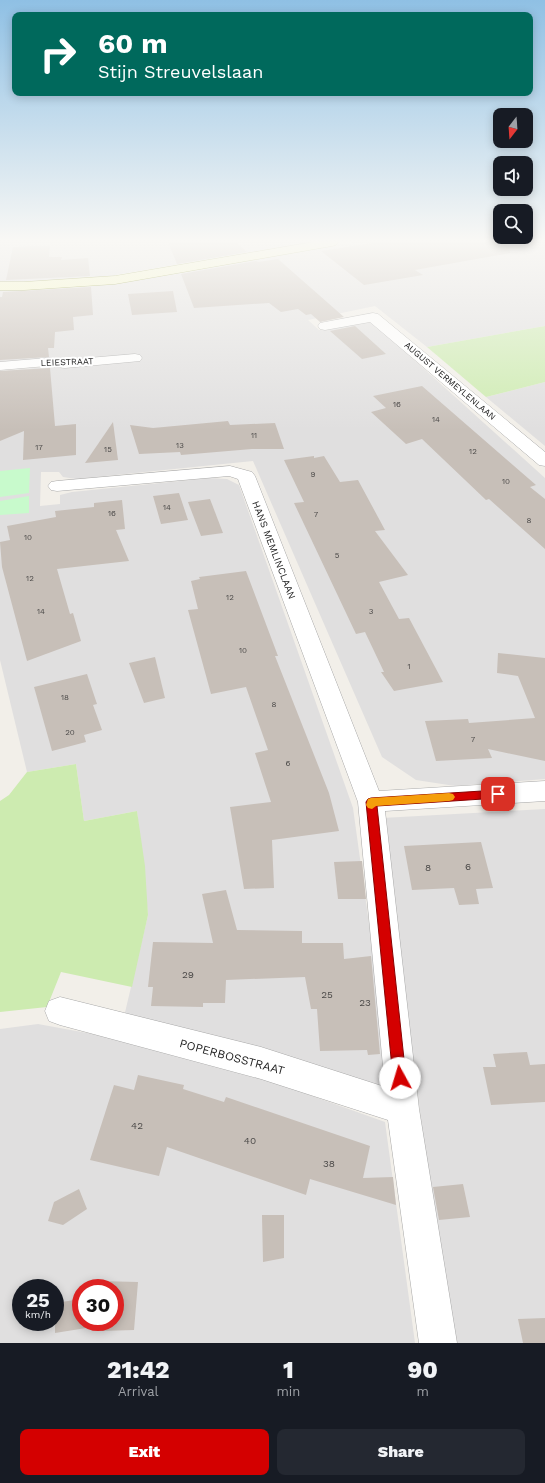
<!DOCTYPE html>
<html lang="en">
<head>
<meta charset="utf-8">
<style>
	body { margin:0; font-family:"Work Sans",sans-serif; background:#242831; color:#f1f3f6; height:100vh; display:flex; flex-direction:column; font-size:15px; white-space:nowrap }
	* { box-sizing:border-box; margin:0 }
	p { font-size:13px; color:#9ea1a6 }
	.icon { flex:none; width:22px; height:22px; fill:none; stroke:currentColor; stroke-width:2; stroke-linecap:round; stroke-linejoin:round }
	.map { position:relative; height:1343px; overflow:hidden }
	.details { display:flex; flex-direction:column; background:#171b24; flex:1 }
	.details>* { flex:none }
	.hud { position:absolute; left:12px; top:12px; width:521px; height:84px; border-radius:8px; box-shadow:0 2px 10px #0003; background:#00695c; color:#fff; overflow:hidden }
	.needle { width:26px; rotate:197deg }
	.buttons { position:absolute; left:493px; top:108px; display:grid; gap:8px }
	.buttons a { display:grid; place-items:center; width:40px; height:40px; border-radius:8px; background:#171b24; box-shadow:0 2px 10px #0003; font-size:20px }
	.speed { position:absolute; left:12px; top:1279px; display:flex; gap:8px; font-size:20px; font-weight:700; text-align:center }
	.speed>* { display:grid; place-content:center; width:52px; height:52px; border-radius:50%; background:#171b24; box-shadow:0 2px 10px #0003; line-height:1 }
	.speed small { font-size:10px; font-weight:400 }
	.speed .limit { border:6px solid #d22; background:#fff; color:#111 }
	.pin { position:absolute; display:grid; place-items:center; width:34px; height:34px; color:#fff; margin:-17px; border-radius:8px; box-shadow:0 2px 6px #0006 }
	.me { position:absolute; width:44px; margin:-22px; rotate:354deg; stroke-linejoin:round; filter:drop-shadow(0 0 3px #0008) }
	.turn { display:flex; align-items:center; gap:14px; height:84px; padding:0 20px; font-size:18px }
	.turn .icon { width:52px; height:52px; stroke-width:2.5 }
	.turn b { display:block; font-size:28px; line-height:34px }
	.eta { display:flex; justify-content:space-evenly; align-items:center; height:68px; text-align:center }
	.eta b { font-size:24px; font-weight:800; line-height:28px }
	.primary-button { display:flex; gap:8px; margin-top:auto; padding:8px 20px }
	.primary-button a { flex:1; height:46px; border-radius:8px; background:#d40000; color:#fff; font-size:16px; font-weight:800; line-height:46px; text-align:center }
	.primary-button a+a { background:#242831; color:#f1f3f6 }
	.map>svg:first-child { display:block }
</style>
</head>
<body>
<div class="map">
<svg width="545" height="1343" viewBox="0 0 545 1343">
	<rect width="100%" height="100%" fill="#f2efe9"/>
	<g fill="#e0dfdf" fill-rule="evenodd">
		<path d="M0 242H308L109 276 76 280 0 282Z"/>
		<path d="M355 242H545V326L427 347 375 306 308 320 319 330 371 321 545 478V779L455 786 416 780 382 757 253 461 76 479 63 477 59 472H41L40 506 60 504V495L72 492 209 478 227 479 239 485 353 808 375 967 386 1095 123 1021 148 915 137 811 84 821 76 764 27 772 0 660V371L43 367 41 360 0 363V290H26L85 287 171 275Z"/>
		<path d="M545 382V446L486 397Z"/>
		<path d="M545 809V1343H450L382 818Z"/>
		<path d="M38 1024 98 1035 265 1079 385 1122 415 1343H0V1029ZM21 1288H55V1322H21ZM81 1288H115V1322H81Z"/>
	</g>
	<g fill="#cdebb0">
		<path d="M545 326V382L486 397 427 347Z"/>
		<path d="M76 764 84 821 137 811 145 866 148 915 132 987 61 972 47 1007 0 1012V801L9 795 27 772Z"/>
	</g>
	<g fill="#c8facc">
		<path d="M30 468 29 493 0 497V471Z"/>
		<path d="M29 496V513L0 515V501Z"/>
	</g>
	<g fill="#c7bfb8">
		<path d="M168 242H236L247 252 177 264Z"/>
		<path d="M379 242H509L510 253 415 270 423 275 364 285 321 251Z"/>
		<path d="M50 246 49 257H62L61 260 88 258 90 276 6 280 13 247Z"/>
		<path d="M278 259 344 317 320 322 311 314 306 315 298 309 281 312 269 303 194 308 181 274 256 261 258 262Z"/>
		<path d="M91 287 93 315 73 317 74 330 55 332 54 348H48L49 357 0 360V297H2L3 292Z"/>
		<path d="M173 291 177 312 132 315 128 294Z"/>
		<path d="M355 326 386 354 362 359 330 331Z"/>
		<path d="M50 368 55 426 76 424V455L23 460 24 431 0 441V371Z"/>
		<path d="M422 386 536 485 530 487 545 499V549L489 499 486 500 422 439 406 444 371 412 386 408 373 396Z"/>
		<path d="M228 421 230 425 275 423 284 449H252L181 455 180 452 139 454 130 425 153 428Z"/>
		<path d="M113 422 118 460 85 463Z"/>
		<path d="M314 456V458L324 456 340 482 358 480 385 530 375 531 408 575 379 582 399 619 409 618 443 682 394 691 381 672H384L365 632 356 634 294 503 304 502 284 460Z"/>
		<path d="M179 493 188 520 161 524 153 496Z"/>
		<path d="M210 499 223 533 201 536 188 502Z"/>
		<path d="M122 500 125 529 116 530 129 561 57 569 70 614 73 613 81 641 27 661 2 567 0 542 10 540 7 526 56 517 55 511 94 507V503Z"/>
		<path d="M246 571 278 656H275L329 793 339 831 272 840 274 888 244 889 230 807 271 802 255 753 268 750 246 687 211 694 188 610 198 609 191 581 200 579 199 577Z"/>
		<path d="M498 653 545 658V761L488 749 492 758 436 761 425 721 468 719 469 723 535 718 518 676 497 673Z"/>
		<path d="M155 657 165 698 144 703 129 663Z"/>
		<path d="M87 674 97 704 93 705 102 730 84 735 86 742 52 751 34 687Z"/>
		<path d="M481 842 493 888 476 889 479 904 459 905 454 888 412 890 404 846Z"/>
		<path d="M362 861 366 899H338L334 862Z"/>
		<path d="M226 890 237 930 302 931V943H343L344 959 371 956 380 1054 368 1055 367 1050 320 1051 317 1009H311L305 977 226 980 225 1003H203V1007L151 1006 153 987H148L153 942 213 943 202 894Z"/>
		<path d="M527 1052 530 1065 545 1064V1102L491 1105 483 1067H496L493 1054Z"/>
		<path d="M138 1075 184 1085 183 1089 224 1102 226 1097 370 1146 363 1178 393 1177 396 1205 310 1179 306 1195 167 1147 159 1176 90 1160 114 1085 134 1090Z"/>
		<path d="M463 1184 470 1217 439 1220 433 1187Z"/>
		<path d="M79 1189 87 1209 63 1225 48 1221 54 1202Z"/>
		<path d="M262 1215H284V1258L263 1262Z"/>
		<path d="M99 1281 138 1282 134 1330 101 1331 105 1325 55 1333V1303L81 1299V1322H115V1288H99Z"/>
		<path d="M545 1318V1343H523L518 1319Z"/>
	</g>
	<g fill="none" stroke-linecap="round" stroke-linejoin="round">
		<defs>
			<g id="street">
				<path d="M373 313 378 314 545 452V466L539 465 370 322 325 330 320 329 318 326 320 323 325 322Z"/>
				<path d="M135 354 140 355 142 358 140 361 65 368 47 366 0 370V362L47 358 65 360Z"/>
				<path d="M230 466 252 472 255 476 379 791 545 781V801L385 811 419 1109 457 1343H419L388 1120 261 1079 60 1025 49 1021 45 1011 49 1001 60 997 261 1047 385 1087 358 802 238 479 229 476 57 491 51 490 48 486 51 482 57 481Z"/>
			</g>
			<path id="secondary" d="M313 242H338L336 245 332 246 115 284 24 290H0V282H24L115 276Z"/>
		</defs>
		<use href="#street" stroke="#a9a9a9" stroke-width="1"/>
		<use href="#secondary" stroke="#707d05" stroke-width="1"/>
		<use href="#street" fill="#fff" fill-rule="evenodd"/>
		<use href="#secondary" fill="#f7fabf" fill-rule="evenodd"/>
	</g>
	<linearGradient id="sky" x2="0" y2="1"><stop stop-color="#8fc0e4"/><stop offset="0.56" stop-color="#f9f8f5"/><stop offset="1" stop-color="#f9f8f5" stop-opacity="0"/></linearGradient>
	<rect width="545" height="430" fill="url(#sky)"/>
	<path fill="#d40000" stroke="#8a0000" d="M498 790 501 791 503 794 501 797 498 798 377 806 406 1078 404 1083 400 1085 395 1083 393 1078 366 802 368 799 371 798Z"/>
	<path fill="#f59e0b" d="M449 793 453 794 455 797 453 800 449 801 376 806 372 809 368 808 366 805 368 799 371 798Z"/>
	<g text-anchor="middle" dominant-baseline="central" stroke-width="4" stroke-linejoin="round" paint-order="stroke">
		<g font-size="8" fill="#4b4948">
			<text x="397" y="404">16</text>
			<text x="436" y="419">14</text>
			<text x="254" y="435">11</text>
			<text x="180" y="445">13</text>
			<text x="39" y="447">17</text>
			<text x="108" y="449">15</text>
			<text x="473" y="451">12</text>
			<text x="313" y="474">9</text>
			<text x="506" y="481">10</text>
			<text x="167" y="507">14</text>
			<text x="112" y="513">16</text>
			<text x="316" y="514">7</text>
			<text x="529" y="520">8</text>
			<text x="28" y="537">10</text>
			<text x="337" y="555">5</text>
			<text x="30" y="578">12</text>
			<text x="230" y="597">12</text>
			<text x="41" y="611">14</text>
			<text x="371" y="611">3</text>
			<text x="243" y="650">10</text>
			<text x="409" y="666">1</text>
			<text x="65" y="697">18</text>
			<text x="274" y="704">8</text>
			<text x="70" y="732">20</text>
			<text x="473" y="739">7</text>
			<text x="288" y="763">6</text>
		</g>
		<g font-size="9" fill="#222" stroke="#fff">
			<text transform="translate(67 362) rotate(-2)">LEIESTRAAT</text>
			<text transform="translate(450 381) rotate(40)">AUGUST VERMEYLENLAAN</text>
		</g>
		<g font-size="10" fill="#222" stroke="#fff">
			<text transform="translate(274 550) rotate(69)">HANS MEMLINCLAAN</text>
		</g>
		<g font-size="10" fill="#4b4948">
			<text x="468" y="866">6</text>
			<text x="428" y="867">8</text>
			<text x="188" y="974">29</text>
			<text x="327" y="994">25</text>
			<text x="365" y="1002">23</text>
			<text x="137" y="1125">42</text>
			<text x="250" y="1140">40</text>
			<text x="329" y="1163">38</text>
		</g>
		<g font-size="12" fill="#222" stroke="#fff">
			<text transform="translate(232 1057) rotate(15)">POPERBOSSTRAAT</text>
		</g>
	</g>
</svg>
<div class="buttons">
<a><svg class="needle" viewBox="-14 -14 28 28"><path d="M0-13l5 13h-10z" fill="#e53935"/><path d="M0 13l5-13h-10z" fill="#9ea1a6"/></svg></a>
<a><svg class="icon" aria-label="sound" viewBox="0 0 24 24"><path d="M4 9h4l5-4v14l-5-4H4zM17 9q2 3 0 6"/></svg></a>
<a><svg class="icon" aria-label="search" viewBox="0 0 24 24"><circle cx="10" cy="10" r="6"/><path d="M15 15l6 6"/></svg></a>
</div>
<div class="speed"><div>25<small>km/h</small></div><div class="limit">30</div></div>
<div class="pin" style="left:498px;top:794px;background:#d93025"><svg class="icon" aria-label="arrive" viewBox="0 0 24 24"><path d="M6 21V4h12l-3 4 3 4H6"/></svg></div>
<svg class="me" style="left:400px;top:1078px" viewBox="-20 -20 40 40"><circle r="19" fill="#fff"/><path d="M0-13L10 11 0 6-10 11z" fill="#d40000"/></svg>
<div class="hud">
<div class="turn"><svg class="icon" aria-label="right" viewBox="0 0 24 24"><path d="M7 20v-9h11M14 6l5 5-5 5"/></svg><div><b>60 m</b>Stijn Streuvelslaan</div></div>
</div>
</div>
<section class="details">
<div class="eta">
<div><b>21:42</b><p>Arrival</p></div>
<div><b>1</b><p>min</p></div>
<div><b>90</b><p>m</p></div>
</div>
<div class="primary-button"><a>Exit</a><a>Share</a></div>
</section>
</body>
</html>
